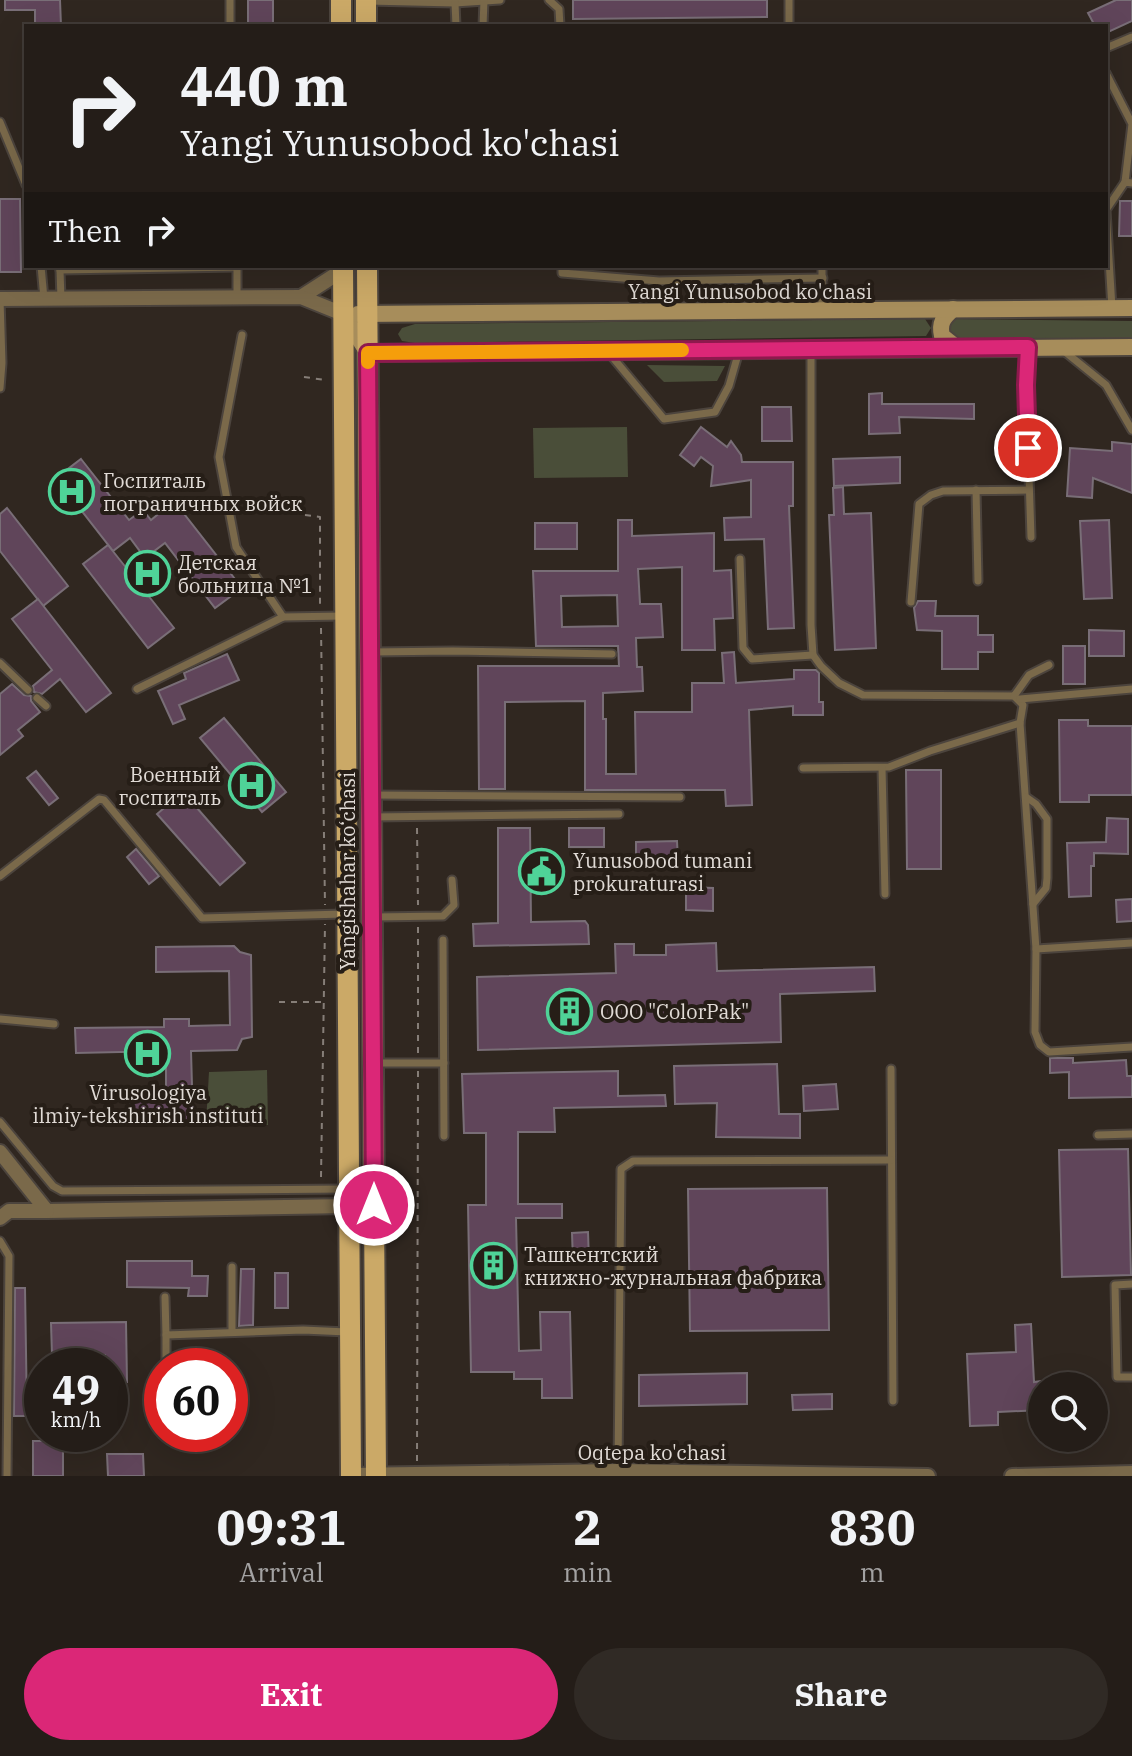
<!DOCTYPE html>
<html lang="en">
<head>
<meta charset="utf-8">
<style>
	body { margin:0; font-family:"IBM Plex Serif",serif; background:#302a25; color:#f1f3f6; height:100vh; display:flex; flex-direction:column; font-size:30px; white-space:nowrap }
	* { box-sizing:border-box; margin:0 }
	p { font-size:26px; color:#a3a2a2 }
	.icon { flex:none; width:44px; height:44px; fill:none; stroke:currentColor; stroke-width:2; stroke-linecap:round; stroke-linejoin:round }
	.map { position:relative; height:1476px; overflow:hidden }
	.side { display:flex; flex-direction:column; background:#241d18; flex:1 }
	.side>* { flex:none }
	.top-card { position:absolute; left:24px; top:24px; width:1084px; height:244px; border-radius:0px; box-shadow:0 8px 32px #0002,0 0 0 2px #413b37; background:#241d18; color:#f1f3f6; overflow:hidden }
	.buttons { position:absolute; left:1028px; top:1372px; display:grid; gap:16px }
	.buttons a { display:grid; place-items:center; width:80px; height:80px; border-radius:50%; background:#241d18; box-shadow:0 8px 32px #0002,0 0 0 2px #413b37; font-size:40px }
	.speed { position:absolute; left:24px; top:1348px; display:flex; gap:16px; font-size:40px; font-weight:700; text-align:center }
	.speed>* { display:grid; place-content:center; width:104px; height:104px; border-radius:50%; background:#241d18; box-shadow:0 8px 32px #0002,0 0 0 2px #413b37; line-height:1 }
	.speed small { font-size:20px; font-weight:400 }
	.speed .limit { border:12px solid #d22; background:#fff; color:#111 }
	.pin { position:absolute; display:grid; place-items:center; width:68px; height:68px; color:#fff; margin:-34px; border:4px solid #fff; border-radius:50%; box-shadow:0 2px 8px #0007 }
	.me { position:absolute; width:88px; margin:-44px; rotate:0deg; stroke-linejoin:round; filter:drop-shadow(0 0 6px #0008) }
	.turn { display:flex; align-items:center; gap:28px; height:168px; padding:0 24px; font-size:36px }
	.turn .icon { width:104px; height:104px; stroke-width:2.5 }
	.turn b { display:block; font-size:56px; line-height:68px }
	.then { display:flex; align-items:center; height:76px; padding:0 24px; background:#0003; gap:16px; font-size:30px }
	.eta { display:flex; justify-content:space-evenly; align-items:center; height:136px; text-align:center }
	.eta b { font-size:48px; font-weight:800; line-height:56px }
	.action { display:flex; gap:16px; margin-top:auto; padding:16px 24px }
	.action a { flex:1; height:92px; border-radius:48px; background:#db2777; color:#fff; font-size:32px; font-weight:800; line-height:92px; text-align:center }
	.action a+a { background:#302a25; color:#f1f3f6 }
	.map>svg:first-child { display:block }
</style>
</head>
<body>
<div class="map">
<svg width="1132" height="1476" viewBox="0 0 1132 1476">
	<rect width="100%" height="100%" fill="#302720"/>
	<g fill="#4a4e39">
		<path d="M925 319 931 328 926 336 415 343 402 341 398 334 402 328 415 324Z"/>
		<path d="M954 319 1132 321V338H953L949 328Z"/>
		<path d="M647 365 725 366 717 381 664 382Z"/>
		<path d="M627 427 628 477 534 478 533 428Z"/>
		<path d="M267 1070 268 1125 206 1123 209 1072Z"/>
	</g>
	<g fill="#60455a" stroke="#796e77" stroke-width="2" fill-rule="evenodd">
		<path d="M5 0H60L61 26H35V10H5Z"/>
		<rect x="248" y="0" width="25" height="26"/>
		<path d="M573 0H767V17L573 19Z"/>
		<path d="M1116 0H1132V21L1106 33V26H1095L1088 13Z"/>
		<path d="M0 199H20L21 272H0Z"/>
		<path d="M1120 201H1132V236H1119Z"/>
		<path d="M882 393V404H974V419L899 417 900 433 869 434V394Z"/>
		<path d="M762 407H791L792 441H762Z"/>
		<path d="M701 427 727 447 731 441 741 455 742 462H793V506H789L794 628 768 629 764 539 725 540 724 518 751 517V480L711 486 713 466 701 457 694 466 680 455Z"/>
		<path d="M1112 442 1132 444V493L1093 478 1092 498 1067 496 1070 448 1112 451Z"/>
		<path d="M900 457V483L834 486 833 459Z"/>
		<path d="M81 459 129 520 143 510 151 520 174 501 242 588 215 608 165 543 145 558 130 538 113 551 56 478Z"/>
		<path d="M843 487 844 514 871 513 876 648 835 650 829 515H834L833 488Z"/>
		<path d="M7 508 68 586 43 606 0 551V514Z"/>
		<path d="M618 520H632V536L714 533V571L731 570 733 618 714 619 715 650H682V567L638 569 640 604H661L663 637 636 638 637 667H642L643 691 603 693V719H606V774H636L635 712H692V683H724L722 653 734 652 736 683 794 679V670H816L819 673V702H823V715H793V706L749 710 752 805 726 806 725 790H585V701L505 702V789H479L478 666H619L618 646H536L533 571H618ZM617 595 618 626 562 627 561 596Z"/>
		<path d="M1109 520 1112 598 1084 599 1080 521Z"/>
		<rect x="535" y="523" width="42" height="26"/>
		<path d="M108 545 174 628 148 648 83 564Z"/>
		<path d="M38 599 111 693 86 712 60 679 42 694 34 692 33 686 52 670 12 619Z"/>
		<path d="M918 601H936L935 616H978V635H993V652H978V669H942V631L917 630 914 608Z"/>
		<path d="M1089 630 1124 631V656H1089Z"/>
		<rect x="1063" y="646" width="22" height="38"/>
		<path d="M227 654 239 680 179 705 185 719 173 724 158 691 186 679 184 673Z"/>
		<path d="M12 684 24 695 31 696V701L40 712 18 730 23 736 0 755V694Z"/>
		<path d="M224 718 286 792 262 812 200 738Z"/>
		<path d="M1059 720H1088V726H1132V795H1089V802H1060Z"/>
		<path d="M906 770H941V869H907Z"/>
		<path d="M36 771 58 798 49 805 27 778Z"/>
		<path d="M183 792 245 863 220 885 157 814Z"/>
		<path d="M1107 818 1128 819V854L1094 853V866H1091V896L1069 897 1067 843 1106 842Z"/>
		<path d="M498 828H530L531 922 585 921 588 925 589 944 474 946 473 924 498 923Z"/>
		<rect x="569" y="828" width="35" height="19"/>
		<path d="M677 841 678 861H636V842Z"/>
		<path d="M136 849 159 876 149 884 127 857Z"/>
		<path d="M686 887 713 888V911L686 910Z"/>
		<path d="M1132 899V921L1117 922 1116 900Z"/>
		<path d="M716 943 717 971 874 967 875 991 780 994 781 1042 478 1050 477 977 616 973 615 944H634V955H666V945Z"/>
		<path d="M234 946 240 952 251 955 252 1037 242 1039 237 1050 191 1051 193 1121 130 1122V1097H166V1051L76 1053 75 1028 164 1027V1019H189V1026L230 1025 229 971 156 972V947Z"/>
		<path d="M1050 1058H1073V1063L1126 1060 1127 1076H1132V1097L1069 1098V1072L1050 1073Z"/>
		<path d="M777 1064 779 1114H800V1138L716 1137 717 1103 675 1104 674 1066Z"/>
		<path d="M618 1071V1096L665 1095 666 1106 554 1108 555 1132H518V1204H562V1218H516L519 1351 541 1350 540 1312H570L572 1398H542V1379H514V1372H471L468 1205H486V1133H464L462 1074Z"/>
		<path d="M836 1084 838 1109 804 1111 803 1086Z"/>
		<path d="M1128 1149 1131 1275 1062 1277 1059 1150Z"/>
		<path d="M827 1188 829 1330 690 1331 688 1189Z"/>
		<path d="M588 1232 589 1261 573 1262 572 1233Z"/>
		<path d="M127 1261H192V1276H208L207 1296H188L189 1288 127 1287Z"/>
		<path d="M241 1269H254L253 1325 239 1326Z"/>
		<rect x="275" y="1273" width="13" height="35"/>
		<path d="M15 1288H25L27 1416H14Z"/>
		<path d="M126 1322 127 1382H110V1366H105V1355H52L51 1323Z"/>
		<path d="M1031 1324 1034 1382 1042 1381V1410L998 1412V1425L970 1426 967 1354 1016 1352 1015 1325Z"/>
		<path d="M747 1373V1404L639 1406V1375Z"/>
		<path d="M832 1394V1409L793 1410 792 1395Z"/>
		<rect x="33" y="1441" width="30" height="35"/>
		<path d="M107 1454H143L144 1476H108Z"/>
	</g>
	<g fill="none" stroke-linecap="round" stroke-linejoin="round">
		<defs>
			<g id="service">
				<path d="M230 0V26"/>
				<path d="M549 0 559 9 560 26"/>
				<path d="M368 1 455 3 500 0"/>
				<path d="M455 3 456 26"/>
				<path d="M483 26 484 0"/>
				<path d="M789 26V0"/>
				<path d="M1106 48 1132 37"/>
				<path d="M1106 73 1132 124 1125 182"/>
				<path d="M0 122 26 185"/>
				<path d="M41 266 44 299"/>
				<path d="M60 266V270L237 267"/>
				<path d="M237 266V297"/>
				<path d="M562 266V273L659 281 823 278"/>
				<path d="M822 266V310"/>
				<path d="M60 270 61 299"/>
				<path d="M1112 308 1106 210 1125 182 1132 183"/>
				<path d="M242 335 219 457 236 547 283 617"/>
				<path d="M811 349V625L813 655 821 666 839 683 863 695 1014 696 1023 705 1020 723 1036 949 1035 1032 1040 1045 1049 1052 1132 1047"/>
				<path d="M1028 350 1026 385 1031 537"/>
				<path d="M1064 351 1106 385 1132 430"/>
				<path d="M609 353 664 419 715 412 729 386 739 351"/>
				<path d="M0 388 2 363 0 299"/>
				<path d="M976 490 978 581"/>
				<path d="M740 559 743 648 752 659 813 655"/>
				<path d="M911 602 919 504 931 495 943 491 1029 490"/>
				<path d="M372 652 453 651 612 654"/>
				<path d="M0 663 28 690"/>
				<path d="M137 689 283 617 343 616"/>
				<path d="M1014 696 1029 675 1049 665"/>
				<path d="M37 698 46 706"/>
				<path d="M1020 699 1132 689"/>
				<path d="M803 768 889 767 930 751 1020 723"/>
				<path d="M882 768 885 894"/>
				<path d="M373 795 680 797"/>
				<path d="M1026 797 1036 804 1047 819V878L1046 888 1033 904"/>
				<path d="M373 817 619 814"/>
				<path d="M0 876 99 799 104 800 202 918 343 914"/>
				<path d="M375 917 443 916 454 905 452 880"/>
				<path d="M443 940 444 1136"/>
				<path d="M1036 949 1132 943"/>
				<path d="M0 1019 54 1024"/>
				<path d="M374 1063H444"/>
				<path d="M891 1069 893 1401"/>
				<path d="M0 1122 53 1186 62 1191 347 1189"/>
				<path d="M1098 1135 1132 1134"/>
				<path d="M0 1241 9 1256 7 1476"/>
				<path d="M232 1267V1332"/>
				<path d="M1132 1284 1115 1285 1117 1377H1132"/>
				<path d="M165 1297 166 1335 303 1330 347 1332"/>
				<path d="M166 1366V1335"/>
				<path d="M618 1470 621 1169 633 1161 891 1160"/>
			</g>
			<g id="minor">
				<path d="M301 297 343 270"/>
				<path d="M0 299 301 297 343 314"/>
				<path d="M0 1152 47 1211 349 1206"/>
				<path d="M0 1218 9 1211H47"/>
				<path d="M351 1475 618 1471 928 1476"/>
				<path d="M1012 1476 1132 1473"/>
			</g>
			<g id="secondary">
				<path d="M953 309C943 318 939 323 942 336L957 348"/>
				<path d="M343 314 368 353 1132 347"/>
				<path d="M358 314 1132 308"/>
			</g>
			<g id="primary">
				<path d="M341 0V26"/>
				<path d="M366 0V26"/>
				<path d="M343 266 351 1476"/>
				<path d="M367 266 376 1476"/>
			</g>
		</defs>
		<use href="#service" stroke="#4c443d" stroke-width="11"/>
		<use href="#minor" stroke="#4c443d" stroke-width="18"/>
		<use href="#secondary" stroke="#4c443d" stroke-width="20"/>
		<use href="#primary" stroke="#4c443d" stroke-width="24"/>
		<g stroke="#867e78" stroke-width="2" stroke-dasharray="6 6" stroke-linecap="butt">
			<path d="M304 377 325 380"/>
			<path d="M305 515 320 517V605"/>
			<path d="M321 628 325 905"/>
			<path d="M417 828 418 905"/>
			<path d="M418 927V1053"/>
			<path d="M279 1002H324"/>
			<path d="M321 1177 325 924"/>
			<path d="M417 1461 418 1071"/>
		</g>
		<use href="#service" stroke="#7a694a" stroke-width="7"/>
		<use href="#minor" stroke="#7a694a" stroke-width="14"/>
		<use href="#secondary" stroke="#a78d5b" stroke-width="16"/>
		<use href="#primary" stroke="#cba967" stroke-width="20"/>
	</g>
	<g fill="none" stroke-linecap="round" stroke-linejoin="round">
		<defs>
			<path id="route" d="M374 1205 368 353 1028 347 1026 385 1028 448"/>
		</defs>
		<use href="#route" stroke="#8e194d" stroke-width="20"/>
		<use href="#route" stroke="#db2777" stroke-width="14"/>
		<path stroke="#f59e0b" stroke-width="14" d="M368 362V353L682 350"/>
	</g>
	<defs>
		<symbol id="hospital-ring" viewBox="-11 -11 22 22"><circle r="9.5" fill="#261e17" stroke="#4fd398" stroke-width="1.5"/><path d="M-5-5h3v3.5h4V-5h3V5h-3V1.5h-4V5h-3Z" fill="#4fd398"/></symbol>
		<symbol id="civic-ring" viewBox="-11 -11 22 22"><circle r="9.5" fill="#261e17" stroke="#4fd398" stroke-width="1.5"/><path d="M-.6-6.5H3V-4.5H.6V-3L4-1V1h2V6H-6V1h2V-1L-.6-3ZM-1.2 2.5V6h2.4V2.5Z" fill="#4fd398"/></symbol>
		<symbol id="building-ring" viewBox="-11 -11 22 22"><circle r="9.5" fill="#261e17" stroke="#4fd398" stroke-width="1.5"/><path d="M-4-6H4V6H1V3H-1V6H-4ZM-2.5-4.3h1.7v1.8h-1.7ZM.8-4.3h1.7v1.8H.8ZM-2.5-1h1.7V.8h-1.7ZM.8-1h1.7V.8H.8Z" fill="#4fd398"/></symbol>
	</defs>
	<g fill-rule="evenodd">
		<use href="#hospital-ring" x="46" y="466" width="51" height="51"/>
		<use href="#hospital-ring" x="122" y="548" width="51" height="51"/>
		<use href="#hospital-ring" x="226" y="760" width="51" height="51"/>
		<use href="#civic-ring" x="516" y="846" width="51" height="51"/>
		<use href="#building-ring" x="544" y="986" width="51" height="51"/>
		<use href="#hospital-ring" x="122" y="1028" width="51" height="51"/>
		<use href="#building-ring" x="468" y="1240" width="51" height="51"/>
	</g>
	<g text-anchor="middle" dominant-baseline="central" stroke-width="8" stroke-linejoin="round" paint-order="stroke">
		<g font-size="20" fill="#e1dbd6" stroke="#261e17">
			<text x="750" y="291">Yangi Yunusobod ko'chasi</text>
			<text transform="translate(347 871) rotate(-90)">Yangishahar ko‘chasi</text>
			<text x="652" y="1452">Oqtepa ko'chasi</text>
		</g>
		<g font-size="20" fill="#e1dbd6" stroke="#261e17" text-anchor="start">
			<text x="103" y="480">Госпиталь<tspan x="103" dy="23">пограничных войск</tspan></text>
			<text x="178" y="562">Детская<tspan x="178" dy="23">больница №1</tspan></text>
			<text x="221" y="774" text-anchor="end">Военный<tspan x="221" dy="23">госпиталь</tspan></text>
			<text x="573" y="860">Yunusobod tumani<tspan x="573" dy="23">prokuraturasi</tspan></text>
			<text x="600" y="1011">OOO "ColorPak"</text>
			<text x="148" y="1092" text-anchor="middle">Virusologiya<tspan x="148" dy="23">ilmiy-tekshirish instituti</tspan></text>
			<text x="524" y="1254">Ташкентский<tspan x="524" dy="23">книжно-журнальная фабрика</tspan></text>
		</g>
	</g>
</svg>
<div class="buttons">
<a><svg class="icon" aria-label="search" viewBox="0 0 24 24"><circle cx="10" cy="10" r="6"/><path d="M15 15l6 6"/></svg></a>
</div>
<div class="speed"><div>49<small>km/h</small></div><div class="limit">60</div></div>
<div class="pin" style="left:1028px;top:448px;background:#d93025"><svg class="icon" aria-label="arrive" viewBox="0 0 24 24"><path d="M6 21V4h12l-3 4 3 4H6"/></svg></div>
<svg class="me" style="left:374px;top:1205px" viewBox="-20 -20 40 40"><circle r="17" fill="#db2777" stroke="#fff" stroke-width="3"/><path d="M0-11L8 9 0 5-8 9z" fill="#fff"/></svg>
<div class="top-card">
<div class="turn"><svg class="icon" aria-label="right" viewBox="0 0 24 24"><path d="M7 20v-9h11M14 6l5 5-5 5"/></svg><div><b>440 m</b>Yangi Yunusobod ko'chasi</div></div>
<div class="then">Then<svg class="icon" aria-label="right" viewBox="0 0 24 24"><path d="M7 20v-9h11M14 6l5 5-5 5"/></svg></div>
</div>
</div>
<section class="side">
<div class="eta">
<div><b>09:31</b><p>Arrival</p></div>
<div><b>2</b><p>min</p></div>
<div><b>830</b><p>m</p></div>
</div>
<div class="action"><a>Exit</a><a>Share</a></div>
</section>
</body>
</html>
